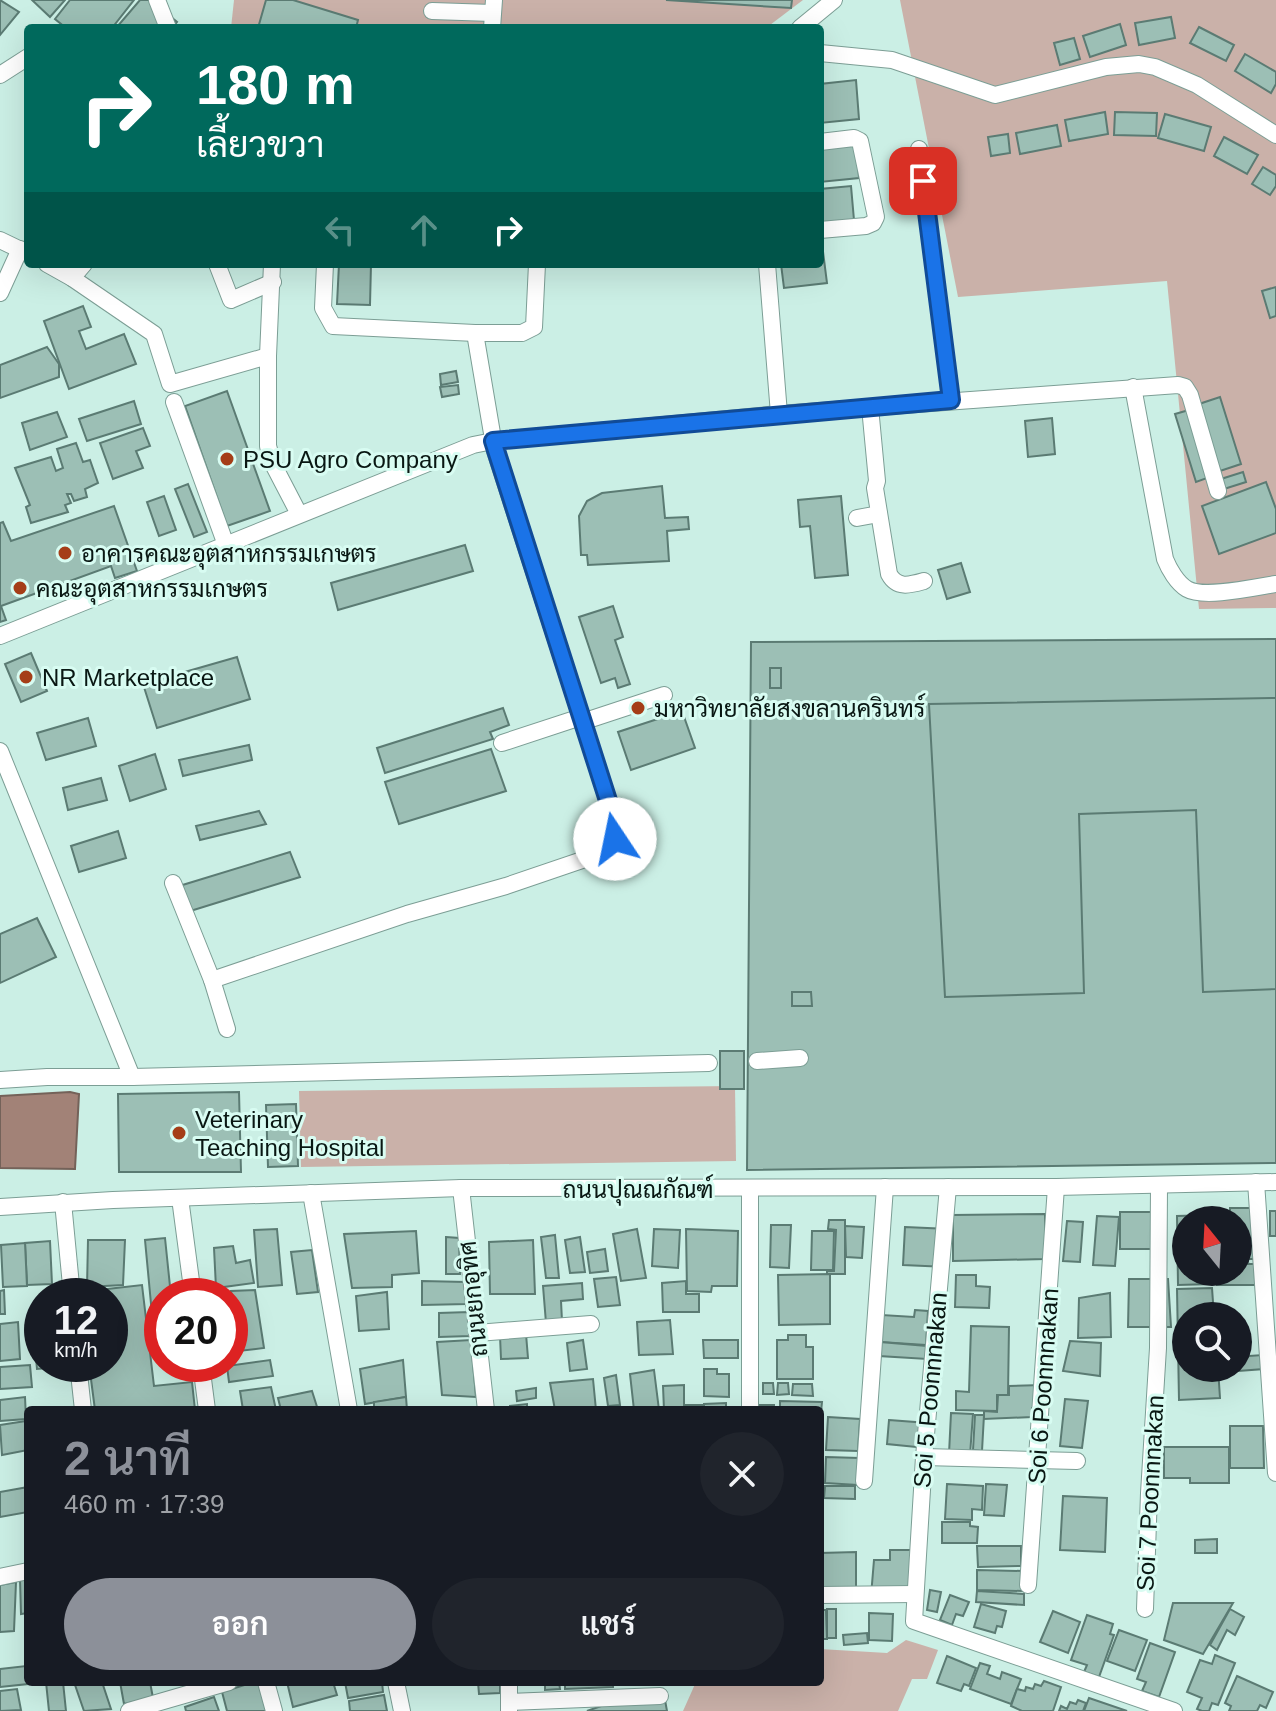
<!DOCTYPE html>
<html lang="th">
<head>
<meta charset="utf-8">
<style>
	body { margin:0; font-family:Helvetica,Sarabun,sans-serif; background:#20242c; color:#f1f3f6; height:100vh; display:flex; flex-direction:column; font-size:30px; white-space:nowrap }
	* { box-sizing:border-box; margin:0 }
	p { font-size:26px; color:#9ea1a6 }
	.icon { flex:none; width:44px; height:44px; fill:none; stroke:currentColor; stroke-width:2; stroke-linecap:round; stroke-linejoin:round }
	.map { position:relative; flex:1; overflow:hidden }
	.sheet { position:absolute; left:24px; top:1406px; width:800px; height:280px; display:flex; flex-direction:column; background:#171b24; border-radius:8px; box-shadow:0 8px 32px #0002 }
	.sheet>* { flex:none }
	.top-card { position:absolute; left:24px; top:24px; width:800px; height:244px; border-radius:8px; box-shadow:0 8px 32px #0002; background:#00695c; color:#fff; overflow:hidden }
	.needle { width:52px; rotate:342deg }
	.controls { position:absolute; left:1172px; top:1206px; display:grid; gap:16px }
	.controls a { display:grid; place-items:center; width:80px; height:80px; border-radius:50%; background:#171b24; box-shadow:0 8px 32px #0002; font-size:40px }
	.speed { position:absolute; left:24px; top:1278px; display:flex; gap:16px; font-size:40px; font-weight:700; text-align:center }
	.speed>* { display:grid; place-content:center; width:104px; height:104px; border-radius:50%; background:#171b24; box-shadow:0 8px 32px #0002; line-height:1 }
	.speed small { font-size:20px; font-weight:400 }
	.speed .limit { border:12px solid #d22; background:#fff; color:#111 }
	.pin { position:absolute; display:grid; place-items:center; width:68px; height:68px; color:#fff; margin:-34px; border-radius:16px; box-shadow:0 4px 12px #0006 }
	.me { position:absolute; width:88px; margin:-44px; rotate:349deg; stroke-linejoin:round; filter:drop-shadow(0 0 6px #0008) }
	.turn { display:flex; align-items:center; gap:28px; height:168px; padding:0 40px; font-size:36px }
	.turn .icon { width:104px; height:104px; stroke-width:2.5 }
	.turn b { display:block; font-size:56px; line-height:68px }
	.lanes { display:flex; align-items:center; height:76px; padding:0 40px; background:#0003; justify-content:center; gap:40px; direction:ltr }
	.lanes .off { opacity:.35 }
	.round { display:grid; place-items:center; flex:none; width:84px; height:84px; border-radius:42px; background:#20242c }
	.headline { display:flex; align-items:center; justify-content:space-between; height:136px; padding:0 40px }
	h1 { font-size:48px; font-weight:600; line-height:60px; color:#8c9099 }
	.action { display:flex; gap:16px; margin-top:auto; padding:16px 40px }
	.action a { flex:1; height:92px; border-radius:48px; background:#8c9099; color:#fff; font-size:32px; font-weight:600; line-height:92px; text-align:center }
	.action a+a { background:#20242c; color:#f1f3f6 }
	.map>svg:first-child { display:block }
</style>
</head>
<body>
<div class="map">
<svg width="1276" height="1711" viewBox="0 0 1276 1711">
	<rect width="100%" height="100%" fill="#cbefe5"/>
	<g fill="#cab1a9">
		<path d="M234 0H803L766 28H231Z"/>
		<path d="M900 0H1276V608L1199 609 1167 281 958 297Z"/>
		<path d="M735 1086 736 1161 301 1167 299 1091Z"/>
		<path d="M906 1640 938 1650 927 1679H912L898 1711H683L696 1682H820V1649L887 1653Z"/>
	</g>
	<path fill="#a28277" stroke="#746259" stroke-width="2" d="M70 1092 79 1094 75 1169 0 1168V1096Z"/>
	<g fill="#9cbfb5" stroke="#5b7b73" stroke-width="2">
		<path d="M0 0 19 12 0 35Z"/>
		<path d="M32 0H65L50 17Z"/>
		<path d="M70 0H134L112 28H66L55 19Z"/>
		<path d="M140 0H150L177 22 172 28H116Z"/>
		<path d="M266 0H293L358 20 356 28H258Z"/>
		<path d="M666 0H792L791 8Z"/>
		<path d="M1171 17 1175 38 1139 45 1135 23Z"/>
		<path d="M1120 24 1126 45 1090 57 1083 36Z"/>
		<path d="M1199 27 1234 45 1226 61 1190 43Z"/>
		<path d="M1074 38 1080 59 1060 65 1054 43Z"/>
		<path d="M1245 54 1276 72V84L1271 93 1235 71Z"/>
		<path d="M856 80 859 119 820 123V84Z"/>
		<path d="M1105 112 1108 134 1069 141 1065 120Z"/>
		<path d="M1115 112 1157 113 1156 136 1114 135Z"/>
		<path d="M1165 114 1211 127 1204 151 1158 138Z"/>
		<path d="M1057 125 1061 146 1020 154 1016 133Z"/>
		<path d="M1008 134 1010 153 991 156 988 137Z"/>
		<path d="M1224 137 1258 155 1247 174 1214 156Z"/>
		<path d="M857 145 859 178 820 182V149Z"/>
		<path d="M1263 167 1276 175V186L1270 195 1252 184Z"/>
		<path d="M851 186 854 220 820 223V189Z"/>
		<path d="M821 236 827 283 784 288 781 264H820Z"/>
		<path d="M339 264H371L370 305 337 304Z"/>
		<path d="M1276 287V316L1270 318 1262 291Z"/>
		<path d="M83 306 91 327 79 331 86 349 124 334 136 364 69 389 44 321Z"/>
		<path d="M47 347 59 364V377L0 398V365Z"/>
		<path d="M456 371 458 382 441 385 440 374Z"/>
		<path d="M458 385 459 394 442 397 440 387Z"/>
		<path d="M227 391 270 511 227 526 185 406Z"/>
		<path d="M1220 397 1241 464 1220 471 1199 404Z"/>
		<path d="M134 401 141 424 87 441 79 419Z"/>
		<path d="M1189 410 1210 477 1196 482 1175 414Z"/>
		<path d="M57 412 67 437 30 450 22 423Z"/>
		<path d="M1052 418 1055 454 1028 457 1025 421Z"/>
		<path d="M143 428 150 446 136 451 143 468 113 479 100 443Z"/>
		<path d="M76 443 83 462 90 460 98 483 85 489 87 497 74 501 71 494H67L71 503 65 505 68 512 31 523 26 507 30 505 15 468 51 457 56 471 63 468 57 449Z"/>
		<path d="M1243 472 1246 482 1224 489 1221 479Z"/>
		<path d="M1266 482 1276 509V533L1219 554 1202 506Z"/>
		<path d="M188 484 207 532 194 537 175 489Z"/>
		<path d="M662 486 665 518 688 517 689 529 667 531 669 561 588 565 587 555H581L579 516 587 501 602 493Z"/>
		<path d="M164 496 176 530 159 536 147 502Z"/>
		<path d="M841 496 848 575 815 578 810 526 800 527 798 500Z"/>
		<path d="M114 506 137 571 115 578 111 566 1 606 6 620 0 622V523L3 522 11 541Z"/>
		<path d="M465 545 473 571 338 610 331 583Z"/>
		<path d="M961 563 970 592 947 599 938 570Z"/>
		<path d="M613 606 623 637 615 640 630 684 618 688 615 678 601 683 579 617Z"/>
		<path d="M1276 639V1163L747 1170 751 642Z"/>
		<path d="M31 653 47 691 21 702 5 664Z"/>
		<path d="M237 657 250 699 157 728 143 684Z"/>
		<rect x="770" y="668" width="11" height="20"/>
		<path d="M1276 698V989L1203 992 1196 810 1079 814 1084 993 945 997 929 704Z"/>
		<path d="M503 708 509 725 490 732 493 739 385 773 377 748Z"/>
		<path d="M682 711 695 748 631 770 618 732Z"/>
		<path d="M88 718 96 746 46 760 37 733Z"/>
		<path d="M249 745 252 760 183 776 179 760Z"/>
		<path d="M491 749 506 791 399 824 385 782Z"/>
		<path d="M155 754 166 789 130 801 119 766Z"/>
		<path d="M101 778 107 800 68 810 63 788Z"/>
		<path d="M259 811 266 824 200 840 196 826Z"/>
		<path d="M118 831 126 858 79 872 71 846Z"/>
		<path d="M290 852 300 877 184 913 176 887Z"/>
		<path d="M37 918 56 957 0 983V934Z"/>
		<path d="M792 992H811L812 1006H792Z"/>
		<rect x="720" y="1051" width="24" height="38"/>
		<path d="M239 1092 241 1172H119L118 1094Z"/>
		<path d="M296 1104 298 1166 268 1167 266 1105Z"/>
		<path d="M1230 1208H1256L1257 1259H1247L1248 1262 1238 1263V1220H1221H1230Z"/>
		<rect x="1270" y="1211" width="6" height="25"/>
		<path d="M1120 1212H1152L1151 1249H1120Z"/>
		<path d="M1045 1214V1259L953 1261V1215Z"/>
		<path d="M1211 1215V1220H1186V1272H1212V1284L1178 1285 1177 1216Z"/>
		<path d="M1097 1216 1119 1217 1115 1266 1093 1265Z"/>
		<path d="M829 1220H845V1274H827V1271H834L836 1230 828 1229Z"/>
		<path d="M1067 1221 1083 1222 1080 1262 1063 1261Z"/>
		<path d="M771 1225H791L789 1268 770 1267Z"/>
		<path d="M845 1226 864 1227 862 1258 846 1257Z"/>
		<path d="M905 1227 949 1229 947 1267 903 1265Z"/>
		<path d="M277 1229 282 1285 258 1287 254 1230Z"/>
		<path d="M637 1229 646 1278 621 1281 613 1234Z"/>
		<path d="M654 1229 680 1230 678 1268 652 1266Z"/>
		<path d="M686 1229 738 1231 737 1286H712L711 1292 687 1291Z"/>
		<path d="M416 1231 419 1273 392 1275V1287L352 1288 344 1234Z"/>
		<path d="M812 1231H834L833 1270H811Z"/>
		<path d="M555 1235 559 1278H546L541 1237Z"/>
		<path d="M446 1237 459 1238 460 1274H446Z"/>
		<path d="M580 1237 585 1272 570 1273 565 1240Z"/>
		<path d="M165 1238 171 1296H162V1324L153 1325 145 1240Z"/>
		<path d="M88 1240H125L123 1285 87 1287Z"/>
		<path d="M533 1240 535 1294H490L489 1242Z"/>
		<path d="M50 1241 52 1284 27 1285 25 1243Z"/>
		<path d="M25 1243 27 1286 3 1287 1 1245Z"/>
		<path d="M233 1246 236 1263 250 1260 254 1283 216 1288 214 1248Z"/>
		<path d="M605 1249 608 1271 590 1273 587 1252Z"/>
		<path d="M312 1250 318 1292 297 1294 291 1252Z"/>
		<path d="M1238 1264H1258L1257 1285H1217V1272H1238Z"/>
		<path d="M830 1274V1324L779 1325 778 1275Z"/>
		<path d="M956 1275H976V1286L990 1287 989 1308 955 1307Z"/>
		<path d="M616 1277 620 1305 598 1307 594 1279Z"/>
		<path d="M1129 1279H1168L1171 1327H1128Z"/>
		<path d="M422 1281 466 1282 467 1304 422 1305Z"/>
		<path d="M686 1281V1294H699V1312H663L662 1283Z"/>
		<path d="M582 1283 583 1299 561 1301 562 1321 546 1323 543 1286Z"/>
		<path d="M142 1285 154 1386 192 1382 195 1410H95L89 1364H110V1296H81V1292Z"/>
		<path d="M1212 1288 1214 1316H1186V1368H1218L1220 1398 1179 1400 1177 1289Z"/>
		<path d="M4 1290 5 1314H0V1291Z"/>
		<path d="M255 1290 264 1348 239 1351 231 1291Z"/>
		<path d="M387 1292 389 1329 359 1331 356 1296Z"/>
		<path d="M1110 1293 1111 1337 1078 1338 1079 1298Z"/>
		<path d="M915 1310 928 1311 926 1345 880 1342 882 1315 914 1317Z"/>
		<path d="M42 1312V1364L72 1366 37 1369 32 1313Z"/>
		<path d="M469 1312 470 1336 439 1337V1313Z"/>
		<path d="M670 1320 673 1354 639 1355 637 1322Z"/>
		<path d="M18 1322 20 1359 0 1361V1324Z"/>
		<path d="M971 1326 1009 1327 1008 1395H997V1411L956 1410V1391L969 1392Z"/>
		<path d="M526 1334 528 1358 501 1359 500 1336Z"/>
		<path d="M788 1335H806V1347H813V1379H777V1340H788Z"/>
		<path d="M1238 1336H1247L1249 1356 1263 1355 1264 1369 1225 1372 1224 1368H1238Z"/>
		<path d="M471 1340 476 1397 442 1395 437 1342Z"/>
		<path d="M583 1340 587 1369 570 1371 567 1343Z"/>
		<path d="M703 1340H738V1358H704Z"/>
		<path d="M1070 1341 1101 1343 1100 1376 1063 1371Z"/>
		<path d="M880 1342 927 1346V1359L879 1356Z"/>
		<path d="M270 1360 273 1376 229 1382 227 1366Z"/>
		<path d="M403 1360 406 1397 365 1404 360 1369Z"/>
		<path d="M30 1365 32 1387 0 1389V1367Z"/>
		<path d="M704 1369H717V1374H729V1397L704 1396Z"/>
		<path d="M654 1370 659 1410H634L630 1374Z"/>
		<path d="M616 1375 620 1405 608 1406 604 1378Z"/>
		<path d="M593 1379 596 1410H555L550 1383Z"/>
		<path d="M763 1383H773L774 1394H763Z"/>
		<path d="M778 1383H788L789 1394 777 1395Z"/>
		<path d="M793 1384H812L813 1396 792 1395Z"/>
		<path d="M684 1385V1410H664L663 1386Z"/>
		<path d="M1042 1385V1408H1032V1417L984 1419V1411L997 1412 998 1395H1009V1386Z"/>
		<path d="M271 1387 276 1410H243L240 1391Z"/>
		<path d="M536 1388V1398L517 1401 516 1391Z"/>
		<path d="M312 1391 318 1410H281L278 1398Z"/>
		<path d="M25 1397 26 1419 0 1421V1400Z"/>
		<path d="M406 1397 407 1410H374V1402Z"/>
		<path d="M1065 1399 1088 1401 1082 1448 1060 1446Z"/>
		<path d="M780 1401 822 1402 821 1412 820 1410H780Z"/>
		<path d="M726 1403V1410H704V1404Z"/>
		<path d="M527 1404V1410H510V1406Z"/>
		<rect x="686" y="1405" width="16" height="5"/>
		<rect x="760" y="1405" width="14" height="5"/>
		<path d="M951 1413 973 1414 970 1455 949 1454Z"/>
		<path d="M975 1415H984L982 1451 973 1450Z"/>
		<path d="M828 1417 860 1419 858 1451 826 1450Z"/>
		<path d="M889 1420 928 1423 926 1448 887 1444Z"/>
		<path d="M26 1421 28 1450 2 1455 0 1425Z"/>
		<path d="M1230 1426H1263L1264 1468H1230Z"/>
		<path d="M1164 1447H1229V1483H1190V1478H1164Z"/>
		<path d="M826 1457 859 1458 858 1485 825 1483Z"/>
		<path d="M947 1484 983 1486 982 1510 972 1509V1520L945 1519Z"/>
		<path d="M986 1484 1007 1485 1004 1516 984 1515Z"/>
		<path d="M825 1486H855V1499L824 1498Z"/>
		<path d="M28 1487V1512L0 1517V1492Z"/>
		<path d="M1063 1496 1107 1498 1105 1552 1060 1550Z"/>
		<path d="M942 1522H970V1526L978 1527 977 1543H942Z"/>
		<path d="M1217 1539V1553H1195V1540Z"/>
		<path d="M977 1546H1021V1566L978 1567Z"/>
		<path d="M890 1550H924L918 1596H871L874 1560H890Z"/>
		<path d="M856 1552V1592L820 1593V1553Z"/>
		<path d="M977 1570 1023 1571 1022 1591 977 1590Z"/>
		<path d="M20 1579H28V1613L21 1614Z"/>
		<path d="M16 1582 14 1631 0 1632V1585Z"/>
		<path d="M930 1590 941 1592 937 1612 927 1610Z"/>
		<path d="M977 1591 1024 1594V1605L976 1602Z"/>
		<path d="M950 1595 969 1602 963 1616 956 1614 952 1625 940 1620Z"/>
		<path d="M1173 1603H1233L1203 1654 1164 1640Z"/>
		<path d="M981 1604 1006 1611 1002 1627 997 1626 995 1633 974 1627Z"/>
		<rect x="827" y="1609" width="9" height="29"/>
		<path d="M1230 1609 1244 1617 1235 1635 1227 1630 1217 1650 1210 1645Z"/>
		<path d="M820 1610H826L827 1639H820Z"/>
		<path d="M1053 1611 1080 1622 1068 1653 1040 1642Z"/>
		<path d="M869 1613 893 1614 892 1641 869 1640Z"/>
		<path d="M1087 1615 1113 1624 1110 1634 1114 1635 1099 1677 1084 1672 1087 1665 1071 1660Z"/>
		<path d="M1119 1630 1147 1640 1135 1671 1107 1661Z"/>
		<path d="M867 1633 868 1643 844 1645 843 1635Z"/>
		<path d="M1150 1643 1175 1652 1159 1697 1142 1691 1146 1682 1137 1679Z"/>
		<path d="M1215 1655 1235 1663 1218 1705 1212 1703 1209 1711H1202L1197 1709 1202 1698 1187 1692 1200 1660 1212 1664Z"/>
		<path d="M947 1656 976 1668 969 1686 964 1684 961 1691 937 1683Z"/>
		<path d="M980 1663 990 1666 987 1674 1000 1679 1002 1672 1021 1679 1011 1704 970 1689Z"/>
		<path d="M26 1666 28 1684 0 1687V1669Z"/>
		<path d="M1237 1676 1273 1692 1266 1708 1260 1705 1257 1711H1229L1231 1706 1225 1703Z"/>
		<path d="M1044 1681 1061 1687 1053 1711H1022L1011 1706 1017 1689 1025 1691 1026 1687 1033 1689 1035 1684 1041 1686Z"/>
		<path d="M46 1682H63L66 1711H49Z"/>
		<path d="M74 1682H102L111 1709 84 1711Z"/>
		<path d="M120 1682H150L153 1698 124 1704Z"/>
		<path d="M254 1682H260L269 1711H227L222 1692Z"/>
		<path d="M287 1682H333L337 1695 293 1707Z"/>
		<path d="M345 1682H382L383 1692 348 1698Z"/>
		<path d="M478 1682H500V1693L479 1694Z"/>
		<path d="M545 1682H559L560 1689 545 1690Z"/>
		<path d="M565 1682H613V1687L565 1689Z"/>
		<path d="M17 1689 21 1710 0 1711V1691Z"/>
		<path d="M384 1695 387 1711H350L349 1701Z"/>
		<path d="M214 1697 219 1711H186L185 1707Z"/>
		<path d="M1089 1698 1127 1711H1084Z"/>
		<path d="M665 1700 667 1711H587L607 1704Z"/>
		<path d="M1078 1700 1086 1703 1083 1711H1059L1061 1706 1067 1709 1070 1702 1076 1704Z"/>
	</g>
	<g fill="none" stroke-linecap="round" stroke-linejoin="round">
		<defs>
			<g id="minor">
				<path d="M157 0 168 28"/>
				<path d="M432 11 492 13"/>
				<path d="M492 28 494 0"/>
				<path d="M800 28 834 0"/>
				<path d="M820 53 892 60 995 95 1106 67 1139 64 1155 67 1197 85 1276 135"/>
				<path d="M0 75 28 57"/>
				<path d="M820 142 854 138 860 141 876 217 873 223 866 226 820 230"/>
				<path d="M919 149 951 400"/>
				<path d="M0 240 27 253"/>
				<path d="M47 264 72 278 154 334 170 384 268 356"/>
				<path d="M217 264 231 300 273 282"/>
				<path d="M272 264 268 356V446L273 464 299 514"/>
				<path d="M325 264 323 308 333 326 475 333H522L534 327 537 264"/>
				<path d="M767 264 779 414"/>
				<path d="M72 278 84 264"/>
				<path d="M0 293 20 249"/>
				<path d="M1133 387 1165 559C1169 569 1177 583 1187 589 1204 599 1256 587 1276 584"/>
				<path d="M174 402 226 545"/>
				<path d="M870 407 877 481 875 488 889 574C897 589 910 585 924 581"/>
				<path d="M857 518 879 514"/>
				<path d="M0 636 473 445 493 441 779 414 1178 385 1185 387 1190 395 1218 491"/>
				<path d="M582 722 664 695"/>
				<path d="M502 743 581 717"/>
				<path d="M0 751 132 1077"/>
				<path d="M173 883 212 980 227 1029"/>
				<path d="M212 980 407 914 506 886 594 856 610 847 615 839 616 830 612 813 495 451 475 333"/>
				<path d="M757 1061 800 1058"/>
				<path d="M0 1080 47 1077H132L709 1063"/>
				<path d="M1256 1182 1276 1473"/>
				<path d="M948 1187 924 1457 914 1621 1174 1711"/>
				<path d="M461 1188 486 1410"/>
				<path d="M750 1189V1410"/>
				<path d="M311 1193 349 1410"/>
				<path d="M180 1198 193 1296"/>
				<path d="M63 1202 72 1296"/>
				<path d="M0 1207 113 1200 461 1188 1056 1187 1276 1182"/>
				<path d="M477 1333 591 1324"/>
				<path d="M78 1364 83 1410"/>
				<path d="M201 1364 207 1410"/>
				<path d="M924 1457 1077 1461"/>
				<path d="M864 1481 885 1187"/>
				<path d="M0 1577 28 1571"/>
				<path d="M1028 1585 1056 1187"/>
				<path d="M820 1595 915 1594"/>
				<path d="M1145 1609 1149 1493 1158 1348 1159 1185"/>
				<path d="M266 1682 274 1711"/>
				<path d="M396 1682 402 1711"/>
				<path d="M509 1702 660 1696"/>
				<path d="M129 1711 229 1682"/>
				<path d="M509 1711V1682"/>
			</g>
		</defs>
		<use href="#minor" stroke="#7c9e95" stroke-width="18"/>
		<use href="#minor" stroke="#fff" stroke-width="16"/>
	</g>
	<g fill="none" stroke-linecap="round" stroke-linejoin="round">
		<defs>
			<path id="route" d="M615 839 616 830 612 813 493 441 951 400 923 181"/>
		</defs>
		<use href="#route" stroke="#114b97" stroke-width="20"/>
		<use href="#route" stroke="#1a73e8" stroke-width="14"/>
	</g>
	<g fill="#a53e18" stroke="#d8fcf2" stroke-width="3">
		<circle cx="227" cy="459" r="8"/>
		<circle cx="65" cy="553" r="8"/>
		<circle cx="20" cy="588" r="8"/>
		<circle cx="26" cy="677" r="8"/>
		<circle cx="638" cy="708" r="8"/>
		<circle cx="179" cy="1133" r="8"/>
	</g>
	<g text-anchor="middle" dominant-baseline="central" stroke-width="6" stroke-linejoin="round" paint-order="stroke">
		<g font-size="24" fill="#091713" stroke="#d8fcf2" text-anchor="start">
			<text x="243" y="459">PSU Agro Company</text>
			<text x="81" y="553">อาคารคณะอุตสาหกรรมเกษตร</text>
			<text x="36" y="588">คณะอุตสาหกรรมเกษตร</text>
			<text x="42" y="677">NR Marketplace</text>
			<text x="654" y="708">มหาวิทยาลัยสงขลานครินทร์</text>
			<text x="195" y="1119">Veterinary<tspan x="195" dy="28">Teaching Hospital</tspan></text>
		</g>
		<g font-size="24" fill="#091713" stroke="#d8fcf2">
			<text x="638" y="1189">ถนนปุณณกัณฑ์</text>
			<text transform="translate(473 1299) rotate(-96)">ถนนยกอุทิศ</text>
			<text transform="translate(1043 1386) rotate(-86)">Soi 6 Poonnnakan</text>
			<text transform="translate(930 1390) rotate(-85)">Soi 5 Poonnnakan</text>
			<text transform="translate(1150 1493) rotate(-87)">Soi 7 Poonnnakan</text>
		</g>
	</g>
</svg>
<div class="controls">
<a><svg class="needle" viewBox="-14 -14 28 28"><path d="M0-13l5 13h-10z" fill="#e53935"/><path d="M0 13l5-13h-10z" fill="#9ea1a6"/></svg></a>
<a><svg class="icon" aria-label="search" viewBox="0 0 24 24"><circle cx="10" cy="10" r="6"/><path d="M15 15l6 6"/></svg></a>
</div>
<div class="speed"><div>12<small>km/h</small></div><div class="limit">20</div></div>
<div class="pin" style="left:923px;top:181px;background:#d93025"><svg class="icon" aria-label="arrive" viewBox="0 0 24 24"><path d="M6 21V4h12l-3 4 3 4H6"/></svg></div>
<svg class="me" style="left:615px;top:839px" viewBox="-20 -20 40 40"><circle r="19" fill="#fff"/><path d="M0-13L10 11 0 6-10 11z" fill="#1a73e8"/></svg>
<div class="top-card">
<div class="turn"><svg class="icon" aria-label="right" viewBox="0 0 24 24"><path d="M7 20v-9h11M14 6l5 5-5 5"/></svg><div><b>180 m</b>เลี้ยวขวา</div></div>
<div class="lanes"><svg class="icon off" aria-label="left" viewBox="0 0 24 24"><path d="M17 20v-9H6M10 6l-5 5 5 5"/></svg><svg class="icon off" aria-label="ahead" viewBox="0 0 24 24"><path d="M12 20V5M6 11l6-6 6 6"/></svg><svg class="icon" aria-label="right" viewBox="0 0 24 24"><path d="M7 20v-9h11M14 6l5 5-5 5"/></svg></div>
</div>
<section class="sheet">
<div class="headline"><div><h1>2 นาที</h1><p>460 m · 17:39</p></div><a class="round"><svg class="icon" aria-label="close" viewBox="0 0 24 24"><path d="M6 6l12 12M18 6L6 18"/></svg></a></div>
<div class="action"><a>ออก</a><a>แชร์</a></div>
</section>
</div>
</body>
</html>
